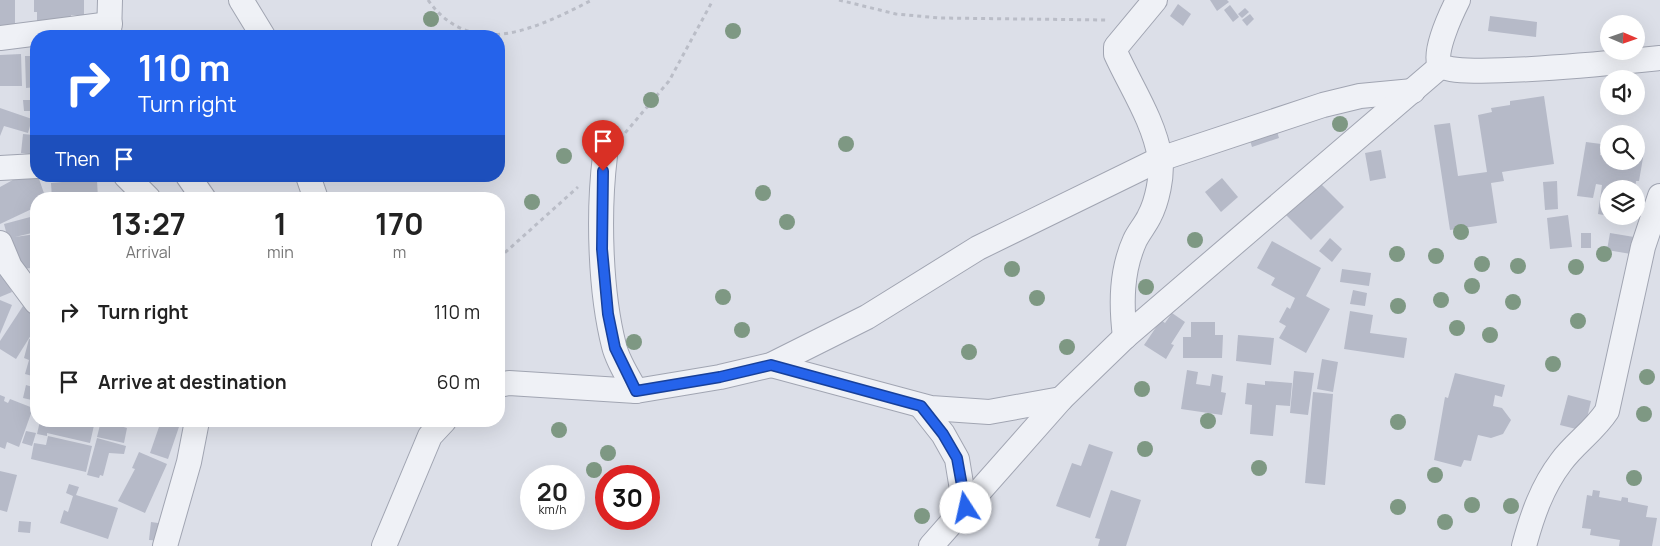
<!DOCTYPE html>
<html lang="en">
<head>
<meta charset="utf-8">
<style>
	body { margin:0; font-family:Manrope,sans-serif; background:#f2f2f2; color:#222; height:100vh; display:flex; flex-direction:column; font-size:19px; white-space:nowrap }
	* { box-sizing:border-box; margin:0 }
	p { font-size:16px; color:#767676 }
	.icon { flex:none; width:28px; height:28px; fill:none; stroke:currentColor; stroke-width:2; stroke-linecap:round; stroke-linejoin:round }
	.map { position:relative; flex:1; overflow:hidden }
	.side { position:absolute; left:30px; top:192px; width:475px; height:235px; display:flex; flex-direction:column; background:#fff; border-radius:20px; box-shadow:0 5px 20px #0002 }
	.side>* { flex:none }
	.top-card { position:absolute; left:30px; top:30px; width:475px; height:152px; border-radius:20px; box-shadow:0 5px 20px #0002; background:#2563eb; color:#fff; overflow:hidden }
	.needle { width:32px; rotate:92deg }
	.fabs { position:absolute; left:1600px; top:15px; display:grid; gap:10px }
	.fabs a { display:grid; place-items:center; width:45px; height:45px; border-radius:50%; background:#fff; box-shadow:0 5px 20px #0002; font-size:25px }
	.speed { position:absolute; left:520px; top:465px; display:flex; gap:10px; font-size:25px; font-weight:700; text-align:center }
	.speed>* { display:grid; place-content:center; width:65px; height:65px; border-radius:50%; background:#fff; box-shadow:0 5px 20px #0002; line-height:1 }
	.speed small { font-size:12px; font-weight:400 }
	.speed .limit { border:8px solid #d22; background:#fff; color:#111 }
	.pin { position:absolute; display:grid; place-items:center; width:42px; height:42px; color:#fff; margin:-51px -21px; border-radius:50% 50% 50% 0; rotate:-45deg; box-shadow:0 0 5px #0007 }
	.pin .icon { rotate:45deg }
	.me { position:absolute; width:55px; margin:-28px; rotate:350deg; stroke-linejoin:round; filter:drop-shadow(0 0 4px #0008) }
	.turn { display:flex; align-items:center; gap:18px; height:105px; padding:0 25px; font-size:22px }
	.turn .icon { width:65px; height:65px; stroke-width:2.5 }
	.turn b { display:block; font-size:35px; line-height:42px }
	.then { display:flex; align-items:center; height:48px; padding:0 25px; background:#0003; gap:10px; font-size:19px }
	.eta { display:flex; justify-content:space-evenly; align-items:center; height:85px; text-align:center }
	.eta b { font-size:30px; font-weight:700; line-height:35px }
	ul { padding:0; list-style:none }
	li { display:flex; align-items:center; gap:15px; height:70px; padding:0 25px }
	li div { flex:1 }
	li b { display:block; font-size:19px }
	li em { font-style:normal }
	.map>svg:first-child { display:block }
</style>
</head>
<body>
<div class="map">
<svg width="1660" height="546" viewBox="0 0 1660 546">
	<rect width="100%" height="100%" fill="#dcdfe8"/>
	<g fill="#b6bac8">
		<rect x="0" y="0" width="15" height="28"/>
		<path d="M34 0H84V15H71V27H37V12H34Z"/>
		<path d="M1210 0H1227L1229 2 1217 11Z"/>
		<path d="M1178 4 1191 14 1183 26 1170 16Z"/>
		<path d="M1230 5 1239 17 1233 22 1224 10Z"/>
		<path d="M1245 8 1249 12 1242 18 1238 14Z"/>
		<path d="M1250 14 1254 19 1247 26 1242 20Z"/>
		<path d="M1490 16 1537 22 1536 37 1488 31Z"/>
		<path d="M21 54 22 86H0V55Z"/>
		<path d="M25 56H36V87L26 88Z"/>
		<path d="M1544 96 1554 164 1502 172 1504 181 1491 183 1497 223 1450 230 1434 125 1450 123 1458 176 1487 172 1478 115 1492 112 1491 108 1510 105V101Z"/>
		<path d="M23 100H34L35 111H24Z"/>
		<path d="M0 108 32 119 28 133 4 126 0 136Z"/>
		<path d="M34 121H36V159H32Z"/>
		<path d="M1276 128 1279 138 1252 147 1249 137Z"/>
		<path d="M23 134 33 135 31 154 21 153Z"/>
		<path d="M1586 142 1601 144 1600 155 1606 156 1609 146V161H1636V151L1644 152 1639 181H1636L1635 189H1609V216L1598 214 1602 185 1596 184 1593 198 1577 196Z"/>
		<path d="M1381 150 1386 178 1370 181 1365 153Z"/>
		<path d="M22 175 38 176 46 199H36V207L0 224V187Z"/>
		<path d="M84 176 86 180H97L98 199H52L51 183 62 182V178Z"/>
		<path d="M1222 178 1238 197 1221 212 1205 192Z"/>
		<path d="M1318 181 1344 207 1311 240 1285 214Z"/>
		<path d="M1557 181 1558 209 1545 210 1543 182Z"/>
		<path d="M36 208V232L15 237 36 234V267L18 270 12 238 8 239 4 224 34 216 32 209Z"/>
		<path d="M1568 215 1572 247 1550 249 1547 218Z"/>
		<path d="M1618 216H1634V220Z"/>
		<rect x="1581" y="233" width="10" height="15"/>
		<path d="M1610 233 1634 237 1631 254 1607 250Z"/>
		<path d="M1330 238 1342 249 1332 262 1319 251Z"/>
		<path d="M1272 241 1321 268 1306 296 1330 309 1306 353 1279 338 1286 326 1279 322 1287 307 1290 309 1295 298 1271 285 1275 278 1257 268Z"/>
		<path d="M0 267 12 292 0 297Z"/>
		<path d="M1342 269 1371 273 1369 286 1340 282Z"/>
		<path d="M1353 290 1367 293 1365 306 1350 304Z"/>
		<path d="M0 300 12 305 0 334Z"/>
		<path d="M23 306 36 315V327L16 359 0 349V341Z"/>
		<path d="M1350 311 1373 315 1370 333 1407 338 1404 358 1344 349Z"/>
		<path d="M1172 313 1185 322 1171 344 1174 345 1166 359 1144 345 1161 320 1165 323Z"/>
		<path d="M1191 322H1215V335H1223L1222 358H1183V337H1191Z"/>
		<path d="M1238 335 1274 338 1271 365 1236 361Z"/>
		<path d="M29 339 36 341V377L25 374 29 360 24 358Z"/>
		<path d="M1322 359 1338 362 1333 392 1317 389Z"/>
		<path d="M1187 370 1198 372 1196 384 1210 386 1212 374 1223 376 1221 392 1226 393 1222 415 1181 409Z"/>
		<path d="M1294 371 1314 373 1308 415 1290 413Z"/>
		<path d="M1455 373 1505 385 1502 397 1495 395 1493 406 1502 408 1511 420 1503 434 1491 438 1478 435 1471 461 1464 460 1461 467 1434 460 1445 397 1448 398Z"/>
		<path d="M1265 381 1292 383 1290 406 1276 405 1273 436 1250 434 1252 405 1245 404 1247 383 1265 385Z"/>
		<path d="M26 385 36 388V401L23 398Z"/>
		<path d="M1313 392 1333 394 1325 485 1305 483Z"/>
		<path d="M0 395 5 397 4 401 8 403 10 399 33 408 19 447 7 442 5 449 0 447Z"/>
		<path d="M1568 395 1591 401 1584 431 1560 425Z"/>
		<path d="M40 421H95L90 443 47 433V436L37 434Z"/>
		<path d="M101 421H118L117 425 127 428 124 443 97 437Z"/>
		<path d="M161 421H181L168 459 150 453Z"/>
		<path d="M26 431 36 433 32 446 22 443Z"/>
		<path d="M48 436 92 446 86 472 31 459 34 443 46 445Z"/>
		<path d="M97 438 126 446 124 454 109 453 103 476 100 475 99 478 87 475Z"/>
		<path d="M1089 444 1113 452 1090 518 1056 506 1072 463 1081 466Z"/>
		<path d="M139 452 167 464 145 513 118 501 135 469 132 468Z"/>
		<path d="M0 471 17 475 7 512 0 510Z"/>
		<path d="M69 484 79 487 76 495 118 508 108 539 60 523 64 510 68 512 73 496 66 493Z"/>
		<path d="M1111 490 1141 500 1126 546H1098L1100 539 1095 538Z"/>
		<path d="M1593 490 1600 491 1599 497 1621 501 1622 497 1628 498V502L1648 506 1646 517 1657 518 1652 546H1619L1620 540 1590 535 1591 529 1582 528 1587 495 1592 496Z"/>
		<path d="M19 521 31 522 30 533 18 532Z"/>
		<path d="M151 522 165 524 163 541 149 540Z"/>
	</g>
	<g fill="none" stroke-linecap="round" stroke-linejoin="round">
		<defs>
			<g id="minor">
				<path d="M241 0 263 36"/>
				<path d="M1458 0C1452 12 1432 54 1440 65 1452 80 1631 61 1660 58"/>
				<path d="M109 36 110 0"/>
				<path d="M0 38 110 24"/>
				<path d="M605 156C598 213 600 291 614 346 618 362 628 377 636 391"/>
				<path d="M0 168 36 166"/>
				<path d="M126 176 148 198"/>
				<path d="M188 176 204 199"/>
				<path d="M308 176 316 199"/>
				<path d="M0 243 10 267 36 302"/>
				<path d="M1125 337C1121 304 1121 271 1135 240 1139 232 1145 225 1149 217 1157 202 1163 175 1160 158 1154 121 1131 87 1116 54V47L1155 0"/>
				<path d="M771 365 931 408 989 412 1061 399"/>
				<path d="M499 385 509 383 636 391 720 377 771 365 867 317 978 248 1160 159 1323 105 1360 96 1413 91"/>
				<path d="M921 406 943 434 957 459 965 508"/>
				<path d="M165 546 189 462 197 421"/>
				<path d="M384 546 430 436 444 421"/>
				<path d="M931 546 1061 399 1125 337 1441 66"/>
				<path d="M1524 546C1532 516 1542 487 1561 462 1575 443 1594 431 1607 411L1643 247 1660 196"/>
			</g>
		</defs>
		<use href="#minor" stroke="#a1a5b2" stroke-width="26"/>
		<g stroke="#babdc7" stroke-width="3" stroke-dasharray="4 4" stroke-linecap="butt">
			<path d="M428 0C472 62 539 27 592 0"/>
			<path d="M839 0 896 14 939 18 1107 20"/>
			<path d="M620 139 669 81 713 0"/>
			<path d="M499 258 578 187"/>
		</g>
		<use href="#minor" stroke="#eff1f6" stroke-width="24"/>
	</g>
	<g fill="#7e9883">
		<circle cx="431" cy="19" r="8"/>
		<circle cx="733" cy="31" r="8"/>
		<circle cx="651" cy="100" r="8"/>
		<circle cx="1340" cy="124" r="8"/>
		<circle cx="846" cy="144" r="8"/>
		<circle cx="564" cy="156" r="8"/>
		<circle cx="763" cy="193" r="8"/>
		<circle cx="532" cy="202" r="8"/>
		<circle cx="787" cy="222" r="8"/>
		<circle cx="1461" cy="232" r="8"/>
		<circle cx="1195" cy="240" r="8"/>
		<circle cx="1397" cy="254" r="8"/>
		<circle cx="1604" cy="254" r="8"/>
		<circle cx="1436" cy="256" r="8"/>
		<circle cx="1482" cy="264" r="8"/>
		<circle cx="1518" cy="266" r="8"/>
		<circle cx="1576" cy="267" r="8"/>
		<circle cx="1012" cy="269" r="8"/>
		<circle cx="1472" cy="286" r="8"/>
		<circle cx="1146" cy="287" r="8"/>
		<circle cx="723" cy="297" r="8"/>
		<circle cx="1037" cy="298" r="8"/>
		<circle cx="1441" cy="300" r="8"/>
		<circle cx="1513" cy="302" r="8"/>
		<circle cx="1398" cy="306" r="8"/>
		<circle cx="1578" cy="321" r="8"/>
		<circle cx="1457" cy="328" r="8"/>
		<circle cx="742" cy="330" r="8"/>
		<circle cx="1490" cy="335" r="8"/>
		<circle cx="634" cy="342" r="8"/>
		<circle cx="1067" cy="347" r="8"/>
		<circle cx="969" cy="352" r="8"/>
		<circle cx="1553" cy="364" r="8"/>
		<circle cx="1647" cy="377" r="8"/>
		<circle cx="1142" cy="389" r="8"/>
		<circle cx="1644" cy="414" r="8"/>
		<circle cx="1208" cy="421" r="8"/>
		<circle cx="1398" cy="422" r="8"/>
		<circle cx="559" cy="430" r="8"/>
		<circle cx="1145" cy="449" r="8"/>
		<circle cx="608" cy="453" r="8"/>
		<circle cx="1259" cy="468" r="8"/>
		<circle cx="594" cy="470" r="8"/>
		<circle cx="1435" cy="475" r="8"/>
		<circle cx="1634" cy="478" r="8"/>
		<circle cx="1472" cy="505" r="8"/>
		<circle cx="1511" cy="506" r="8"/>
		<circle cx="1398" cy="507" r="8"/>
		<circle cx="922" cy="516" r="8"/>
		<circle cx="1445" cy="522" r="8"/>
	</g>
	<g fill="none" stroke-linecap="round" stroke-linejoin="round">
		<defs>
			<path id="route" d="M603 171 602 249 608 314 615 348 636 391 720 377 771 365 921 406 943 434 957 458 966 508"/>
		</defs>
		<use href="#route" stroke="#184099" stroke-width="12"/>
		<use href="#route" stroke="#2563eb" stroke-width="9"/>
	</g>
</svg>
<div class="fabs">
<a><svg class="needle" viewBox="-14 -14 28 28"><path d="M0-13l5 13h-10z" fill="#e53935"/><path d="M0 13l5-13h-10z" fill="#767676"/></svg></a>
<a><svg class="icon" aria-label="sound" viewBox="0 0 24 24"><path d="M4 9h4l5-4v14l-5-4H4zM17 9q2 3 0 6"/></svg></a>
<a><svg class="icon" aria-label="search" viewBox="0 0 24 24"><circle cx="10" cy="10" r="6"/><path d="M15 15l6 6"/></svg></a>
<a><svg class="icon" aria-label="layers" viewBox="0 0 24 24"><path d="M12 4l9 5-9 5-9-5zM3 14l9 5 9-5"/></svg></a>
</div>
<div class="speed"><div>20<small>km/h</small></div><div class="limit">30</div></div>
<div class="pin" style="left:603px;top:171px;background:#d93025"><svg class="icon" aria-label="arrive" viewBox="0 0 24 24"><path d="M6 21V4h12l-3 4 3 4H6"/></svg></div>
<svg class="me" style="left:966px;top:508px" viewBox="-20 -20 40 40"><circle r="19" fill="#fff"/><path d="M0-13L10 11 0 6-10 11z" fill="#2563eb"/></svg>
<div class="top-card">
<div class="turn"><svg class="icon" aria-label="right" viewBox="0 0 24 24"><path d="M7 20v-9h11M14 6l5 5-5 5"/></svg><div><b>110 m</b>Turn right</div></div>
<div class="then">Then<svg class="icon" aria-label="arrive" viewBox="0 0 24 24"><path d="M6 21V4h12l-3 4 3 4H6"/></svg></div>
</div>
<section class="side">
<div class="eta">
<div><b>13:27</b><p>Arrival</p></div>
<div><b>1</b><p>min</p></div>
<div><b>170</b><p>m</p></div>
</div>
<ul>
<li><svg class="icon" aria-label="right" viewBox="0 0 24 24"><path d="M7 20v-9h11M14 6l5 5-5 5"/></svg><div><b>Turn right</b></div><em>110 m</em></li>
<li><svg class="icon" aria-label="arrive" viewBox="0 0 24 24"><path d="M6 21V4h12l-3 4 3 4H6"/></svg><div><b>Arrive at destination</b></div><em>60 m</em></li>
</ul>
</section>
</div>
</body>
</html>
